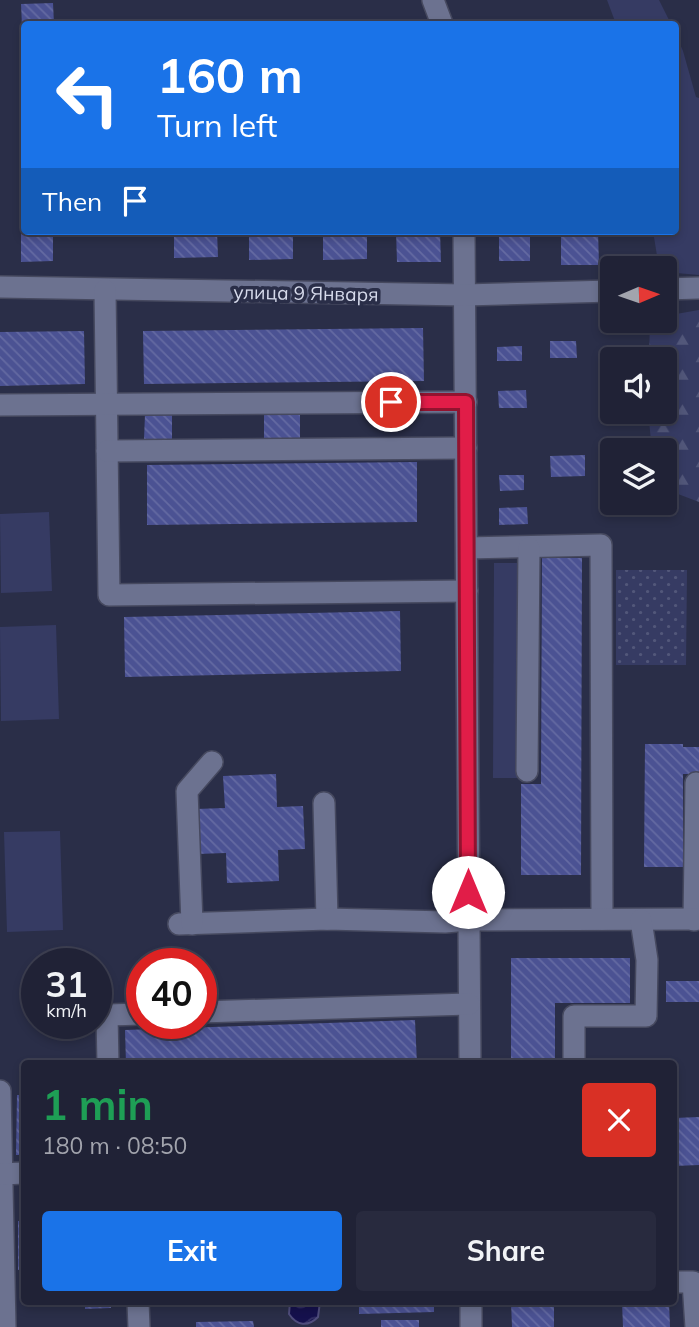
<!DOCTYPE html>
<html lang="en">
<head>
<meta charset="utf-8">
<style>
	body { margin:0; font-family:Mulish,sans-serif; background:#282a3e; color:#f1f3f6; height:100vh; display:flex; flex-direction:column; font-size:26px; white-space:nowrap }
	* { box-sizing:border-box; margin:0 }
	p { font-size:23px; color:#a2a4ad }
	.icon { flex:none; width:38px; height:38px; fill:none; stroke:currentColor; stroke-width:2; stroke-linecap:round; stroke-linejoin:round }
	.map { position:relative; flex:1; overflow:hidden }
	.panel { position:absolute; left:21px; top:1060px; width:656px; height:245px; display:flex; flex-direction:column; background:#202236; border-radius:7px; box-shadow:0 4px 10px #0003,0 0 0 2px #3d3f51 }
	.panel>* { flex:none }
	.top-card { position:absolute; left:21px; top:21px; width:658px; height:214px; border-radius:7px; box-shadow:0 4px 10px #0003,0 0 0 2px #3d3f51; background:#1a73e8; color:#fff; overflow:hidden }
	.needle { width:46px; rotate:88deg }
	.buttons { position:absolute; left:600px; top:256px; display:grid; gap:14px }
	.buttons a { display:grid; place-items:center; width:77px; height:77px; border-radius:7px; background:#202236; box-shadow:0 4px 10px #0003,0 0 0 2px #3d3f51; font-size:35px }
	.speed { position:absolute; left:21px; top:948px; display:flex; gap:14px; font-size:35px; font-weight:700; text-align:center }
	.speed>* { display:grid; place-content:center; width:91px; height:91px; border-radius:50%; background:#202236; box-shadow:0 4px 10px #0003,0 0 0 2px #3d3f51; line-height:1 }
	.speed small { font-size:18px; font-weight:400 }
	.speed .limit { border:10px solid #d22; background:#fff; color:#111 }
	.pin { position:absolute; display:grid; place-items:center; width:60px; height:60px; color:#fff; margin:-30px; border:4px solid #fff; border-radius:50%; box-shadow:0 2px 7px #0007 }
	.me { position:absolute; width:77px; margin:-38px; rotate:0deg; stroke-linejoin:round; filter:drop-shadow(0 0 5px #0008) }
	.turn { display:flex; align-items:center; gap:24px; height:147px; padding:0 21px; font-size:32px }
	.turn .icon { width:91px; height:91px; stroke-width:2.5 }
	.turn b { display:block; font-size:49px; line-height:60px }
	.then { display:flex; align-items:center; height:66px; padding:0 21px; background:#0003; gap:14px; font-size:26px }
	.round { display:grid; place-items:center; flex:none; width:74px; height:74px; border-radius:7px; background:#282a3e }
	.headline { display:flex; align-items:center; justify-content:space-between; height:119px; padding:0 21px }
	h1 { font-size:42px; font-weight:700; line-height:52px; color:#1e9e55 }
	.action { display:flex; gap:14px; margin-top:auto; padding:14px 21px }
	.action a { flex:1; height:80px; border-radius:7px; background:#1a73e8; color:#fff; font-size:28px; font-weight:700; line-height:80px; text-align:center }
	.action a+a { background:#282a3e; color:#f1f3f6 }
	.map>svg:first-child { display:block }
</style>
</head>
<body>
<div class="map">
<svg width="699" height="1327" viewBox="0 0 699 1327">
	<defs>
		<pattern id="forest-firs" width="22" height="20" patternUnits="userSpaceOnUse" patternTransform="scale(1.75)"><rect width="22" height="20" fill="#363b63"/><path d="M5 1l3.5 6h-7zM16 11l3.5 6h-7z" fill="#52577a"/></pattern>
		<pattern id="park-dots" width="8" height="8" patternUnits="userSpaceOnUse" patternTransform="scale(1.75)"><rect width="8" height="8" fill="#363b63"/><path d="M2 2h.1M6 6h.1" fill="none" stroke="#52577a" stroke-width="1.8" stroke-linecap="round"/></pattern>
		<pattern id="water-waves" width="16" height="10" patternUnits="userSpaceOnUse" patternTransform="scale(1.75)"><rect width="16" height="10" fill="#15114d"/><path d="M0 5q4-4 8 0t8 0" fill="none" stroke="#363367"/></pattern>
		<pattern id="building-back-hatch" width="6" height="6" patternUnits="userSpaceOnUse" patternTransform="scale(1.75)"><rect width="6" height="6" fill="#4b5293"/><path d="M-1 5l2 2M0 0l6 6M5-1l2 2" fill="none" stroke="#646aa2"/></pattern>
	</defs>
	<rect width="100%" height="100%" fill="#2a2e48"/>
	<g fill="#363b63">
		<path d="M607 0H659L671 24H616Z"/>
		<path d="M676 35 683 51 696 97 699 98V275L665 272V268H659L653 231H676Z"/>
		<path d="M49 512 52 591 1 593 0 514Z"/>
		<path d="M494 563H533V778H493Z"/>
		<path d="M56 625 59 719 1 721 0 627Z"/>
		<path d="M60 831 63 930 7 932 4 832Z"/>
	</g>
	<path fill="url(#forest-firs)" d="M699 310V502L665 489V450H652L648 411H665V359H649L650 320H665V316Z"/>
	<path fill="url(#park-dots)" d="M616 570H687L686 665H616Z"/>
	<path fill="url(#water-waves)" stroke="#4f4d7c" stroke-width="2" d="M290 1302H320L318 1317C308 1327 297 1326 289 1314Z"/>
	<g fill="url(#building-back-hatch)">
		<path d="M53 3 54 24H24L22 26 21 4Z"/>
		<path d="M174 231H217L218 257 174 258Z"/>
		<path d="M249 231H293V259L249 260Z"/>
		<path d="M323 231H367V259L323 260Z"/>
		<path d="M396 231H440L441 262H397Z"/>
		<path d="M561 231H598L599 265H561Z"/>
		<path d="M21 234H53V261L21 262Z"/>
		<rect x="499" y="237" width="31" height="24"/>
		<path d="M423 328 424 381 144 384 143 331Z"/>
		<path d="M84 331 85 384 0 386V332Z"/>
		<path d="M550 341H576L577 358H550Z"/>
		<path d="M522 346V361H497V347Z"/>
		<path d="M526 390 527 408H499L498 391Z"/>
		<path d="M300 412V444L264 445V413Z"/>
		<path d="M145 414H172V440H144Z"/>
		<path d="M585 455V476L551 477 550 456Z"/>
		<path d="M417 462V522L147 525V465Z"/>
		<path d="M499 475H524V490L500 491Z"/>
		<path d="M527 507 528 524 499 525V508Z"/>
		<path d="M542 558H582L581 875H521V784H541Z"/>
		<path d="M400 611 401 671 125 677 124 617Z"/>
		<path d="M645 744H683V747H699V774H683V867H644Z"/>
		<path d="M276 774 277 807 303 806 305 849 278 850 279 881 227 883 226 853 197 854 195 809 225 808 223 776Z"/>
		<path d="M511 958H630V1003H555V1064H511Z"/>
		<rect x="666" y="981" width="33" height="21"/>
		<path d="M415 1020 417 1064H126L125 1030Z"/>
		<path d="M17 1095H24V1155H16Z"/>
		<path d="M699 1117V1165L674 1166V1118Z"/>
		<rect x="18" y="1221" width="6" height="49"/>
		<path d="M85 1302H111V1308L85 1309Z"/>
		<path d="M359 1302H434V1312L359 1314Z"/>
		<path d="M511 1302H554V1327H512Z"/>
		<path d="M622 1302H669L670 1327H623Z"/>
		<rect x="381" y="1320" width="38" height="7"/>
		<path d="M253 1321 254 1327H196V1322Z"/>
	</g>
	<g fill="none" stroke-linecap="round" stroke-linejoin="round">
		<defs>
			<g id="minor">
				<path d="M433 0 442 24"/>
				<path d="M464 231 470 1064"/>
				<path d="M0 287 465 295 612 291"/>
				<path d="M665 289 699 288"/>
				<path d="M105 290 109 595 467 591"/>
				<path d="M0 405 466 402"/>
				<path d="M107 451 466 448"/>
				<path d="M467 548 601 545 602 919"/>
				<path d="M527 771 529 548"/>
				<path d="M324 803 327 919"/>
				<path d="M694 920 696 783"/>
				<path d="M179 924 327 919 445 922 468 920 699 919"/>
				<path d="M192 924 187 791 212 762"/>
				<path d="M201 1012 469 1004"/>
				<path d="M108 1064 107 1015 142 1014"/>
				<path d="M574 1064V1016H646L647 960 641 920"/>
				<path d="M0 1091 5 1327"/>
				<path d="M2 1174 24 1173"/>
				<path d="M674 1282H693L696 1327"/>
				<path d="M138 1302 139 1327"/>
				<path d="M471 1302V1327"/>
			</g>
		</defs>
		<use href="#minor" stroke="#46495f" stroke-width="24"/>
		<use href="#minor" stroke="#6c7290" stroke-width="21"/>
	</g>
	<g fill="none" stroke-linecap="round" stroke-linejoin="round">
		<defs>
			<path id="route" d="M391 402H466L468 892"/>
		</defs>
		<use href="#route" stroke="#92132f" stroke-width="18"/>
		<use href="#route" stroke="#e11d48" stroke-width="12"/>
	</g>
	<g text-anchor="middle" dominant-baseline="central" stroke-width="7" stroke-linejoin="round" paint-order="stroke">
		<g font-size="19" fill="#d6daeb" stroke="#2a2e48">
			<text transform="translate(306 293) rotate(1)">улица 9 Января</text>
		</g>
	</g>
</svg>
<div class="buttons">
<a><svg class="needle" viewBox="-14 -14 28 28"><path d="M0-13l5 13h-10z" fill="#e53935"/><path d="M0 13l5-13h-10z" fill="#a2a4ad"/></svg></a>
<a><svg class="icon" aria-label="sound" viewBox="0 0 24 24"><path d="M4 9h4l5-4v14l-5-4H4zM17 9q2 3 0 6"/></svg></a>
<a><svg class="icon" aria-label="layers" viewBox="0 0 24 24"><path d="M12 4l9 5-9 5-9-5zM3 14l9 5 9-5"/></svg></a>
</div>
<div class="speed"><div>31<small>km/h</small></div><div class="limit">40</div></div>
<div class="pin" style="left:391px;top:402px;background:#d93025"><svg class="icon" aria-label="arrive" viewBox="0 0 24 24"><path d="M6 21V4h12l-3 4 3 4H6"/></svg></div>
<svg class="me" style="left:468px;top:892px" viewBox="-20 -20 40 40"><circle r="19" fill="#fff"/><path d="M0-13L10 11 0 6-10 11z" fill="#e11d48"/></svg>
<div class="top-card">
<div class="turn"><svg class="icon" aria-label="left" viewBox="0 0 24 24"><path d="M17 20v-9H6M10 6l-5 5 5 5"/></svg><div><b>160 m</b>Turn left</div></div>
<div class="then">Then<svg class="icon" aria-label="arrive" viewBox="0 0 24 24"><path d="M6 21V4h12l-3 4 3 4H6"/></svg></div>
</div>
<section class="panel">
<div class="headline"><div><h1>1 min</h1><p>180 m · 08:50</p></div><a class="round" style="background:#d93025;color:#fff"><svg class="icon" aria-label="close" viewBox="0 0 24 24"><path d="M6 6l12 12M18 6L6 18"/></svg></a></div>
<div class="action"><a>Exit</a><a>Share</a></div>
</section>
</div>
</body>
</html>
